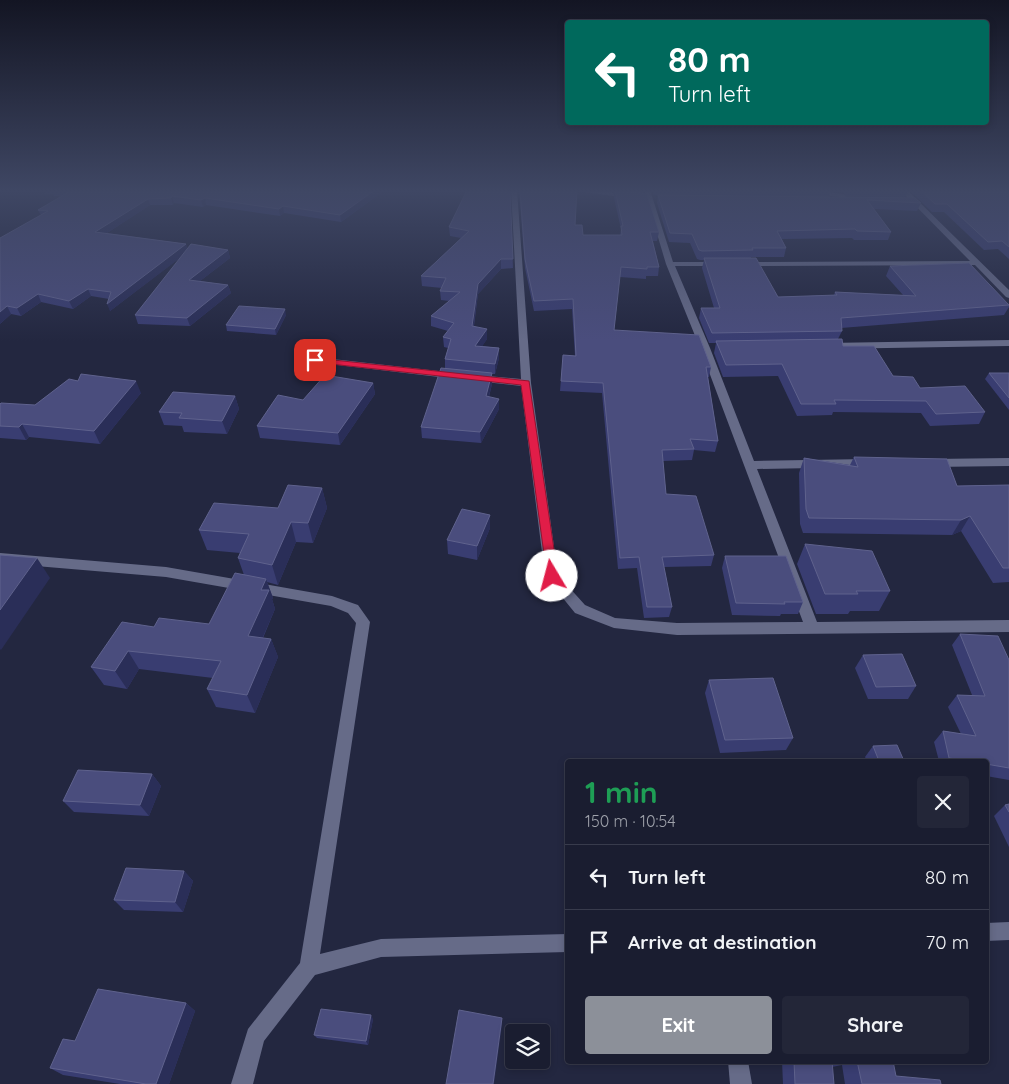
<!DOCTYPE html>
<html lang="en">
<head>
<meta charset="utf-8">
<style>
	body { margin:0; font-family:Quicksand,sans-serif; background:#232638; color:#f1f3f6; height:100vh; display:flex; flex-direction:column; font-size:19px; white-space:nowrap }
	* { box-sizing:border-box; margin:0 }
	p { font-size:16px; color:#9fa2ab }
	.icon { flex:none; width:28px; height:28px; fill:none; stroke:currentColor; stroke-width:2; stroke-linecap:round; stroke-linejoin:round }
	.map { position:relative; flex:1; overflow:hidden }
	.panel { position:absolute; left:565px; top:759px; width:424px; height:305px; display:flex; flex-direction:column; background:#1a1d30; border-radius:5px; box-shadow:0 2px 8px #0003,0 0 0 1px #383b4c }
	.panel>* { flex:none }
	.hud { position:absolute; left:565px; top:20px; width:424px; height:105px; border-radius:5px; box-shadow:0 2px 8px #0003,0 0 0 1px #383b4c; background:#00695c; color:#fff; overflow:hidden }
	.tools { position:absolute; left:505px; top:1024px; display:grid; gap:10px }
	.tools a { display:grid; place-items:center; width:45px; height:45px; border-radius:5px; background:#1a1d30; box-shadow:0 2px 8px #0003,0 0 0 1px #383b4c; font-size:25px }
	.pin { position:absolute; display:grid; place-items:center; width:42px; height:42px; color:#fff; margin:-21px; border-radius:10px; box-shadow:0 2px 8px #0006 }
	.me { position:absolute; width:55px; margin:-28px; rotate:352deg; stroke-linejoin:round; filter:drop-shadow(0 0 4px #0008) }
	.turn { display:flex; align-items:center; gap:18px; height:105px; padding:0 20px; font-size:22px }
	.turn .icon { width:65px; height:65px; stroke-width:2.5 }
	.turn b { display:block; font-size:35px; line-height:42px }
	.round { display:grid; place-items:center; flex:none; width:52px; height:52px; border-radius:5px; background:#232638 }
	.overview { display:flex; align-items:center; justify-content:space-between; height:85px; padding:0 20px }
	h1 { font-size:30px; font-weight:700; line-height:38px; color:#1e9e55 }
	.primary-button { display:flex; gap:10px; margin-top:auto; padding:10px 20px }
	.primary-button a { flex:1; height:58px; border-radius:5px; background:#8c9099; color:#fff; font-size:20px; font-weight:700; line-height:58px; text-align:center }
	.primary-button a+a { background:#232638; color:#f1f3f6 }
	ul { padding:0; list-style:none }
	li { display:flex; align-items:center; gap:15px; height:65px; padding:0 20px; border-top:1px solid #383b4c }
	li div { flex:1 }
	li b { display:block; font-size:19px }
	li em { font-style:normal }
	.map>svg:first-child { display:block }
</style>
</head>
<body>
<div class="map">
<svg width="1009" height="1084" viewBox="0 0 1009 1084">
	<rect width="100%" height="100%" fill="#232740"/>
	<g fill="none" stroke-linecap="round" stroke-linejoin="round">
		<g fill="#666b88" fill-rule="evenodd">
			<path d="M511 190H517L531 383 558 575 585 605 615 618 677 623 803 622 700 348 666 264 644 190H650L673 262H720L724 264 720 266H675L710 348 754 461 867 459 873 463 867 467 757 469 817 622 1009 620V632L677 635 614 628 575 613 545 576 521 386 476 381 471 378 476 375 521 379Z"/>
			<path d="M581 190H597L633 196 629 198 584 192Z"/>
			<path d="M801 190H817L865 198 861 200 804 192Z"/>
			<path d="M900 190H907L1009 290V298L1006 297 975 265 743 266 739 264 743 262 970 261Z"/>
			<path d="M1009 340V346L827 349 822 346 827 343Z"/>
			<path d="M315 357 456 373 461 376 456 379 312 362V358Z"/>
			<path d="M1009 458V466L932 467 926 463 932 459Z"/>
			<path d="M0 553 166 567 332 596 358 605 370 622 320 954 381 939 568 934V952L381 957 315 975 264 1041 253 1084H231L248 1029 300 963 356 623 348 613 331 606 166 577 0 563Z"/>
			<path d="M1009 922V940L986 941V923Z"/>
			<path d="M728 1061H748L752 1084H730Z"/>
		</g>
	</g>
	<g fill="#393d71" fill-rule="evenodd">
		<path d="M44 190H385L341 222 284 213 280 216 206 205 203 207 174 203 173 205H150L107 233 186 244 187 250H228L230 258 200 281 228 285 231 293 190 326 138 324 135 315 182 256 110 311 109 299 91 296 73 309 41 302 21 316 11 314 0 324 41 215 38 210 62 196H54L53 194H45Z"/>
		<path d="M467 190H511H510L513 268 501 269 478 294 474 326 487 339 482 346 499 348V358L495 374H492V384L489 397 499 409 481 443 422 438 421 427 445 368V359L448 348 444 347 443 337 448 331 431 326V316L449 301 441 300 440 291 442 288 422 286 421 276 461 238 450 236 449 227Z"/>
		<path d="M519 190H577L575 225 583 235H620L621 229 614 198V190H612H643V193L659 232 657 241H653L659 267 658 276H646V279L620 277 614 330 711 367 709 377H708L718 441 715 452 694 450 692 460 663 461 666 494 714 555 711 566 664 567 672 607 669 617 644 618 637 568 618 569 602 393 560 391 563 355 575 356 572 309 534 311 525 268Z"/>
		<path d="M651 190H908L905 197 921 203 917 211 874 209 891 232 888 240H854L852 238 782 239 786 248 784 257H751V258L778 297 834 295 835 292 903 295 886 276 890 266 1009 304V307L1004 315 841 328 842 331 838 339 843 346 893 376 920 388 985 412 979 424 930 426 921 413 833 412 832 415 797 416 778 376 723 377 714 353 716 343H709L699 318 701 308H714L702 268 704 260H700L697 259 690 243 669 242 657 203 658 195H654ZM830 190 845 193V197H829Z"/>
		<path d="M909 190H1009V259L998 249 984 250 944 212H932Z"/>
		<path d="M286 315 276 335 227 331 226 325Z"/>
		<path d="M989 373H1009V410L985 379Z"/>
		<path d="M373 383 375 394 340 445 260 438 257 426 303 400Z"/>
		<path d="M141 393 100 444 29 437 26 440 0 438V404L35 405Z"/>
		<path d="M235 396 239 409 227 434 184 432 182 426 164 425 159 412Z"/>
		<path d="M854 457 957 486 1009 485V582L993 583 961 531 952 535 803 533 800 524 799 473 804 458 850 465Z"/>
		<path d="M322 488 327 508 313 543 296 542 278 585 267 582 273 598 272 599 275 609 263 638 271 639 278 657 255 713 216 707 207 689 213 678 139 669 127 689 104 685 91 667 154 627 209 624 244 575 238 558 240 553 207 550 199 530 278 508Z"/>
		<path d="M490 515V528L477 560 448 554 447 540Z"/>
		<path d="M805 544 890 591 879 611H850L848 614H816L797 564Z"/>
		<path d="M725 556 803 602 798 614H781L780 616 732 615 722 568Z"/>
		<path d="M960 634 1009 660V780L986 776V761H939L934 742 943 731 961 734 948 707 957 695H972L952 645Z"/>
		<path d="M863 655 916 686 908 699H868L855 668Z"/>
		<path d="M709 680 793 738 786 750 720 753 705 693Z"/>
		<path d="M873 746 904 761H867L865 757Z"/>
		<path d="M152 774 161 786 149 816 74 812 63 801Z"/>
		<path d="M1009 804V847L994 816 1005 805Z"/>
		<path d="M184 871 193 881 183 912 124 910 114 900Z"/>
		<path d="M186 1003 195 1011 169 1084H120L63 1075 50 1068 75 1041Z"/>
		<path d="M373 1019 368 1045 317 1038 314 1035Z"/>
		<path d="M782 1061H893L896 1076 941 1084H845L842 1065 832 1067 834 1084H783Z"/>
	</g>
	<g fill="#2a2e58">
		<path d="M375 190H385L341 222 340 215Z"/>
		<path d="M172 196 174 203 173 205 171 198Z"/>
		<path d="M205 198 206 205 203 207 201 200Z"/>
		<path d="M148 199 150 205 98 239 95 232Z"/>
		<path d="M283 206 284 213 280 216 279 209Z"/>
		<path d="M186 244 188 252 110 311 107 304Z"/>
		<path d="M228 250 230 258 191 288 189 280Z"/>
		<path d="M501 259V269L478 294 472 336V326L478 284Z"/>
		<path d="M228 285 231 293 190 326 187 318Z"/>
		<path d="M88 289 91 296 73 309 69 301Z"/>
		<path d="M38 294 41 302 21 316 17 308Z"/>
		<path d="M7 306 11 314 0 324V312Z"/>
		<path d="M285 309 286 315 276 335 275 329Z"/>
		<path d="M487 329V339L476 356 475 346Z"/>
		<path d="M499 348V358L495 374V364Z"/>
		<path d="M492 373V384L486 407V396Z"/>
		<path d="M136 381 141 393 100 444 94 431Z"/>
		<path d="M373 383 375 394 340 445 338 433Z"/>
		<path d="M235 396 239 409 227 434 222 421Z"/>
		<path d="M499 399V409L481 443 480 432Z"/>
		<path d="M22 424 29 437 26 440 19 427Z"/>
		<path d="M322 488 327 508 313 543 308 523Z"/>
		<path d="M490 515V528L477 560V546Z"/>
		<path d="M970 516 961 531 952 535 961 520Z"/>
		<path d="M291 522 296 542 278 585 272 565Z"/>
		<path d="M37 558 50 578 1 650 0 649V610Z"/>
		<path d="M266 579 273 598 272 599 275 609 255 655 248 636 261 590Z"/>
		<path d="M271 639 278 657 255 713 247 695Z"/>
		<path d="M128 651 139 669 127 689 115 671Z"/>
		<path d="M152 774 161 786 149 816 140 805Z"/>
		<path d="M184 871 193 881 183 912 175 902Z"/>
		<path d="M186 1003 195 1011 169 1084H156Z"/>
		<path d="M371 1015 373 1019 368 1045 366 1041Z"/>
		<path d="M502 1018V1025L494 1084H493Z"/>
	</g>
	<g fill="#4a4d7d" stroke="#5f628d">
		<path d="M72 190H375L340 215 283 206 279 209 205 198 201 200 172 196 171 198 148 199 95 232 186 244 107 304 111 292 88 289 69 301 38 294 17 308 7 306 0 312V238L48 211 38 210Z"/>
		<path d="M467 190H510L513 259H501L478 284 472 326 487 329 475 346 499 348 495 364 445 359 451 339 443 337 454 323 431 316 460 292 440 291 446 278 421 276 469 231 449 227Z"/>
		<path d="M520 190H577L575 225H582L583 235H622L621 226H623L615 190 647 194 659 232H650L659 267H647V269L621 267 614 330 699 335 711 367H706L718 441 690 439 694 449 662 450 666 494 696 496 714 555 662 557 672 607H647L639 557 620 558 603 383 561 381 563 355 576 356 573 299 534 301 525 259Z"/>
		<path d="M920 190H1009V247L1002 241 988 242 947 204H935Z"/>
		<path d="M658 195 915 198 921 203 867 200 891 232 857 231 855 229 777 231 786 248H752L753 250 702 251 699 250 692 234 670 233Z"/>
		<path d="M191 244 228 250 189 280 228 285 187 318 135 315Z"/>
		<path d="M704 258H756L778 297 837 295 835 292 916 296 890 266 969 263 1009 305 841 318 842 331 712 333 701 308H720Z"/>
		<path d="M239 306 285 309 275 329 226 325Z"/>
		<path d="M842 339 843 346H874L893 376 913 377 920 388 965 386 985 412 936 414 926 401 834 400 836 404H801L782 364 726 365 716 341Z"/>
		<path d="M441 368 492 373 486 396 499 399 480 432 421 427Z"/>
		<path d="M989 373H1009V398Z"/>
		<path d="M81 374 136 381 94 431 22 424 19 427 0 426V404L1 403 35 405 69 379 78 381Z"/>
		<path d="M325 375 373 383 338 433 257 426 278 395 303 400Z"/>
		<path d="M173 392 235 396 222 421 179 418 182 413 159 412Z"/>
		<path d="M854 457 947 459 957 486 1009 485V568H1003L970 516 961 520 809 518 806 509 804 458 858 467Z"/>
		<path d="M288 485 322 488 308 523 291 522 272 565 238 558 249 534 199 530 214 503 278 508Z"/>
		<path d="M462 509 490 515 477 546 447 540Z"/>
		<path d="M805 544 872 551 890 591H856L858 594H825Z"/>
		<path d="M0 555 37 558 0 610Z"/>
		<path d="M725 556H786L803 602H784L785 604 736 603Z"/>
		<path d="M235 573 266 579 261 590H269L248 636 271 639 247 695 207 689 221 661 128 651 115 671 91 667 122 622 154 627 159 618 209 624Z"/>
		<path d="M960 634 998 636 1009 660V768L986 764V761H968L949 758 943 731 976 736 957 695 985 696Z"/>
		<path d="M902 654 916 686 876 687 863 655Z"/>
		<path d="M773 678 793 738 725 740 709 680Z"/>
		<path d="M897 745 904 761H879L873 746Z"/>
		<path d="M78 770 152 774 140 805 63 801Z"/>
		<path d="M1009 804V812L1005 805Z"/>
		<path d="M126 868 184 871 175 902 114 900Z"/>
		<path d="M98 989 186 1003 156 1084H146L50 1068 63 1039 75 1041Z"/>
		<path d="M321 1009 371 1015 366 1041 314 1035Z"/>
		<path d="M459 1010 502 1018 493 1084H446Z"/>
		<path d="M794 1061H832L834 1084H795Z"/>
		<path d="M857 1061H893L896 1076 940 1080 941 1084H862Z"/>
	</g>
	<linearGradient id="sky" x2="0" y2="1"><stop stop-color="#131523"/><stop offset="0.56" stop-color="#3f4764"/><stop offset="1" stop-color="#3f4764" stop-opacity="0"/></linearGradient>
	<rect width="1009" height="341" fill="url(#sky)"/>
	<path fill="#e11d48" stroke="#92132f" d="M315 358 529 381 558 576 557 579 552 580 547 576 521 385 312 362V359Z"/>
</svg>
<div class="tools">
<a><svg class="icon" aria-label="layers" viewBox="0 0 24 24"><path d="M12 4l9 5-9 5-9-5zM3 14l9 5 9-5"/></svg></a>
</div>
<div class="pin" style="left:315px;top:360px;background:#d93025"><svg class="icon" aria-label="arrive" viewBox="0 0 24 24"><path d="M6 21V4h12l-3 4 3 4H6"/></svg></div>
<svg class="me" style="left:552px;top:576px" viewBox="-20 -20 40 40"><circle r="19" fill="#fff"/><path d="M0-13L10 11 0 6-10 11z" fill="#e11d48"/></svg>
<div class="hud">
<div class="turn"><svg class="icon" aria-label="left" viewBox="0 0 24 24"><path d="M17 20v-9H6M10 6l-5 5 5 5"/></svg><div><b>80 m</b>Turn left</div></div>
</div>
<section class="panel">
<div class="overview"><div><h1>1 min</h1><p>150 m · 10:54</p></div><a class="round"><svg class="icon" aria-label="close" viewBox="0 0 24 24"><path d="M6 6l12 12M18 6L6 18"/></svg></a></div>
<ul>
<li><svg class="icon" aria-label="left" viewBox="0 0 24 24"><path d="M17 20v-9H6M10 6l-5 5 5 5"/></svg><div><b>Turn left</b></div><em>80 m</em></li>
<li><svg class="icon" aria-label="arrive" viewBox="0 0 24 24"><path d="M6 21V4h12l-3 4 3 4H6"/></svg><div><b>Arrive at destination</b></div><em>70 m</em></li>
</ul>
<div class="primary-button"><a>Exit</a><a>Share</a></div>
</section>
</div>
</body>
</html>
